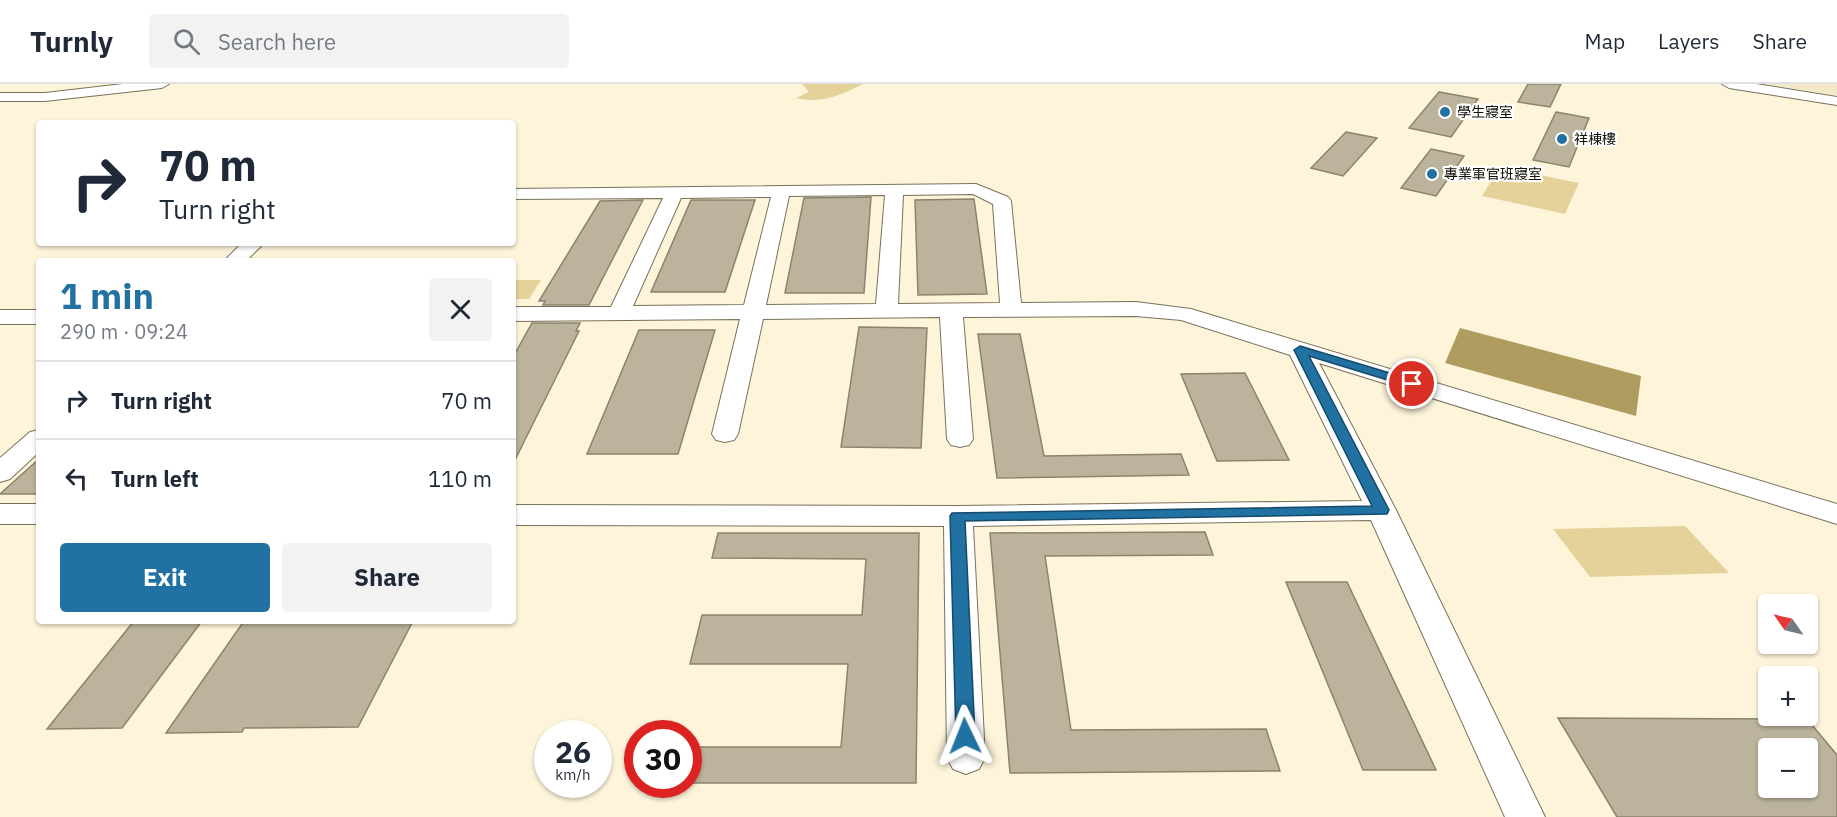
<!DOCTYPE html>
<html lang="en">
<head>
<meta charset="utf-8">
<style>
	body { margin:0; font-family:"IBM Plex Sans","Noto Sans TC",sans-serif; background:#f2f2f3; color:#1f2937; height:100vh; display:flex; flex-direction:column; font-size:22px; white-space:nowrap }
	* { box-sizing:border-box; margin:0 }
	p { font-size:20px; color:#747a83 }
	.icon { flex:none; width:33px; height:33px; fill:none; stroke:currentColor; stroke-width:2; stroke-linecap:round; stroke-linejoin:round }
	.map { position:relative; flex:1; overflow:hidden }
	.details { position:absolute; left:36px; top:174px; width:480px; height:366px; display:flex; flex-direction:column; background:#fff; border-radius:6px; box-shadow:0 2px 4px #0004 }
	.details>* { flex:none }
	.top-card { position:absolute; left:36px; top:36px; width:480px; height:126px; border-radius:6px; box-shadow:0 2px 4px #0004; background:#fff; color:#1f2937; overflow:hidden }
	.needle { width:39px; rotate:304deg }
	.buttons { position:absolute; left:1758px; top:510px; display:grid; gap:12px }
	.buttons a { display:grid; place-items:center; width:60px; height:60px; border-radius:6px; background:#fff; box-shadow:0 2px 4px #0004; font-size:30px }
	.speed { position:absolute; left:534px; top:636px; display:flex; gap:12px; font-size:30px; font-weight:700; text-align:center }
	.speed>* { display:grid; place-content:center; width:78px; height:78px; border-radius:50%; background:#fff; box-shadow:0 2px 4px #0004; line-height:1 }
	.speed small { font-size:15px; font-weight:400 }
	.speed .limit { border:9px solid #d22; background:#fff; color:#111 }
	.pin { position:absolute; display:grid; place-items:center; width:51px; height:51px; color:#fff; margin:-26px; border:3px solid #fff; border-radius:50%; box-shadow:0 2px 6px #0007 }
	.me { position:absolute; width:66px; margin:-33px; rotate:358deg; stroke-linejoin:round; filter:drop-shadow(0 0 4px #0008) }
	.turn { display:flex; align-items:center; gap:21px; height:126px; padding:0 24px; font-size:27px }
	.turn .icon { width:78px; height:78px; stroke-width:2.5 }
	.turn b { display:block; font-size:42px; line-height:51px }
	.round { display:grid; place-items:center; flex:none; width:63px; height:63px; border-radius:6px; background:#f2f2f3 }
	.head { display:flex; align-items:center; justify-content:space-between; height:102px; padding:0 24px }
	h1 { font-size:36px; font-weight:700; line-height:45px; color:#2172a3 }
	.action { display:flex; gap:12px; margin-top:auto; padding:12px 24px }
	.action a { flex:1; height:69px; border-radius:6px; background:#2172a3; color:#fff; font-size:24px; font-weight:700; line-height:69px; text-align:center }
	.action a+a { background:#f2f2f3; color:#1f2937 }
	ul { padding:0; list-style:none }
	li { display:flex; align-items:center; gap:18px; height:78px; padding:0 24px; border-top:2px solid #e0e1e3 }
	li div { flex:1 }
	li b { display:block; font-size:22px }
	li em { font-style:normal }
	header { display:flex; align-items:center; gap:36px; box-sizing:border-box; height:84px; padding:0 30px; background:#fff; border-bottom:2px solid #e0e1e3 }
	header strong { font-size:28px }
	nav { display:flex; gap:33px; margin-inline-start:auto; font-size:21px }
	.search { width:420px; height:54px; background:#f2f2f3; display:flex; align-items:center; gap:15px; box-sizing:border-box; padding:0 21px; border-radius:6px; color:#747a83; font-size:22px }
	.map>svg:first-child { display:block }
</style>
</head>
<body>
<header>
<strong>Turnly</strong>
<div class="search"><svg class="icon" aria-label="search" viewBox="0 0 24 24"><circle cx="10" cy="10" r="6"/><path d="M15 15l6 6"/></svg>Search here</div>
<nav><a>Map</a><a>Layers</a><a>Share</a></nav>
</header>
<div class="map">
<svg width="1837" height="733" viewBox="0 0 1837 733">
	<rect width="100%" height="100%" fill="#fdf4da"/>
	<path fill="#f3e8c8" d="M1763 0H1837V11Z"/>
	<g fill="#e5d29a">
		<path d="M802 0H863C841 11 821 20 796 14L809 8Z"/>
		<path d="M1500 83 1579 99 1565 130 1482 112Z"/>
		<path d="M513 196H541L529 215H513Z"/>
		<path d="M1685 442 1729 489 1590 493 1553 445Z"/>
	</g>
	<path fill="#b19c60" d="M1460 244 1641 292 1636 332 1445 279Z"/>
	<g fill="#bbb39b" stroke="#8b836c" stroke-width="1.5" fill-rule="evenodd">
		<path d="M1528 0H1561L1550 23 1518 18Z"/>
		<path d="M1439 8 1478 15 1451 53 1409 44Z"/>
		<path d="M1556 28 1589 34 1569 83 1533 76Z"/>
		<path d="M1346 48 1377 54 1343 92 1311 84Z"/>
		<path d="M1431 65 1464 72 1436 112 1401 104Z"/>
		<path d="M871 113 864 209H785L804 114Z"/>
		<path d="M974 115 987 210 918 211 915 116Z"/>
		<path d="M643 116 589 221H543L545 217H539L600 117Z"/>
		<path d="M691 116H755L725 208H651Z"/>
		<path d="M532 239H580L576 247H579L513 380V273Z"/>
		<path d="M859 243 927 244 921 364 841 363Z"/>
		<path d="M639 246H715L678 370H587Z"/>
		<path d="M978 250H1020L1044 372 1181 370 1189 391 997 394Z"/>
		<path d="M1245 289 1289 376 1217 377 1181 290Z"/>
		<path d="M39 375V410H0Z"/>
		<path d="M1205 448 1213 471 1045 472 1071 646 1266 645 1280 687 1010 689 990 449Z"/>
		<path d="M718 449H919L916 699H688V663H841L848 580H690L702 531H862L866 475 712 474Z"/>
		<path d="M1286 498H1347L1436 686H1363Z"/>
		<path d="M134 537H202L122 644 47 645Z"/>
		<path d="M244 537H413L358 643 244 644 242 648 166 649Z"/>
		<path d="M1558 634 1807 635 1837 671V733H1617ZM1768 664H1808V704H1768Z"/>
	</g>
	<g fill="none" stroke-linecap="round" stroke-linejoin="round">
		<defs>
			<g id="minor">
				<path d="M123 0H169L162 4 45 17H0V9H45Z"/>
				<path d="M1722 0H1756L1837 13V21L1729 4Z"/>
				<path d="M976 100 1008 113 1011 117 1021 219 1136 218 1191 225 1837 420V440L1319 279 1396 426 1545 733H1505L1371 436 973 442 985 674 979 685 966 690 953 685 947 674 944 442 513 441V421L958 422 1362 417 1290 271 1181 236 1136 232 963 233 973 355 969 361 960 363 951 361 947 355 940 233 763 235 738 350 734 356 725 358 716 356 712 350 740 235 513 237V223H611L663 114 513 115V105ZM973 110 993 120 1000 219 898 220 903 111ZM885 111 876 220 766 221 789 112ZM771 113 744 221 633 222 681 114Z"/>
				<path d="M242 159H264L246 177H224Z"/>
				<rect x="0" y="226" width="39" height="14"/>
				<path d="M39 346V368L10 395 0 398V374L30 348Z"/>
				<rect x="0" y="420" width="39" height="20"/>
			</g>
		</defs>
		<use href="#minor" stroke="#79715a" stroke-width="2"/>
		<use href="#minor" fill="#fff" fill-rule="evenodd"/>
	</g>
	<path fill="#2172a3" stroke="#154a6a" stroke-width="1.5" d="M1300 262 1416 297 1418 300 1416 302H1407L1309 272 1389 426 1387 430 965 437 975 652 972 657 965 660 959 657 956 652 950 432 952 429 1372 422 1294 266Z"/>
	<g fill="#2172a3" stroke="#fff" stroke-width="2">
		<circle cx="1445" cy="28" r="6"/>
		<circle cx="1562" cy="55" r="6"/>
		<circle cx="1432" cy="90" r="6"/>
	</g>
	<g text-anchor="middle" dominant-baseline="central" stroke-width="4.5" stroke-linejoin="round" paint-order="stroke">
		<g font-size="14" fill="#0f0c04" stroke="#fff" text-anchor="start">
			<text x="1457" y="28">學生寢室</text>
			<text x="1574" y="55">祥棟樓</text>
			<text x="1444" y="90">專業軍官班寢室</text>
		</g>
	</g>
</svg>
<div class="buttons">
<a><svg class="needle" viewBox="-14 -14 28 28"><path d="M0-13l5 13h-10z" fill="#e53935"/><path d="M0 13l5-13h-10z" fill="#747a83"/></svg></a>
<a>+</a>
<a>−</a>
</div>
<div class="speed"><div>26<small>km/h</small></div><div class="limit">30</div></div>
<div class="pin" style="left:1412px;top:300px;background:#d93025"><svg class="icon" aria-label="arrive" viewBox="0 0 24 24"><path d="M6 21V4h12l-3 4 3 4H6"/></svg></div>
<svg class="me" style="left:965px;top:652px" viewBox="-20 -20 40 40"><path d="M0-17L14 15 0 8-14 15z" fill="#2172a3" stroke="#fff" stroke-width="4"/></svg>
<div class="top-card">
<div class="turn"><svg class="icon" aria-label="right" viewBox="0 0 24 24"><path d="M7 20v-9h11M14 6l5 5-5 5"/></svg><div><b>70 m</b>Turn right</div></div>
</div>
<section class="details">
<div class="head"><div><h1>1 min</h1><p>290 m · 09:24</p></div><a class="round"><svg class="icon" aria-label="close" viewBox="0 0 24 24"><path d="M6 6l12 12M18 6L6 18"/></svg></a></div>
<ul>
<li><svg class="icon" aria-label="right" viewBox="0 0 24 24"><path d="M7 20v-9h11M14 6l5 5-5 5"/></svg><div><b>Turn right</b></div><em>70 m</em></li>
<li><svg class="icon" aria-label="left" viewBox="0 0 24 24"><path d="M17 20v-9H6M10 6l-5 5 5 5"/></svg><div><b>Turn left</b></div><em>110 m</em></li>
</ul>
<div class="action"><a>Exit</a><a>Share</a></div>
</section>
</div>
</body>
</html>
